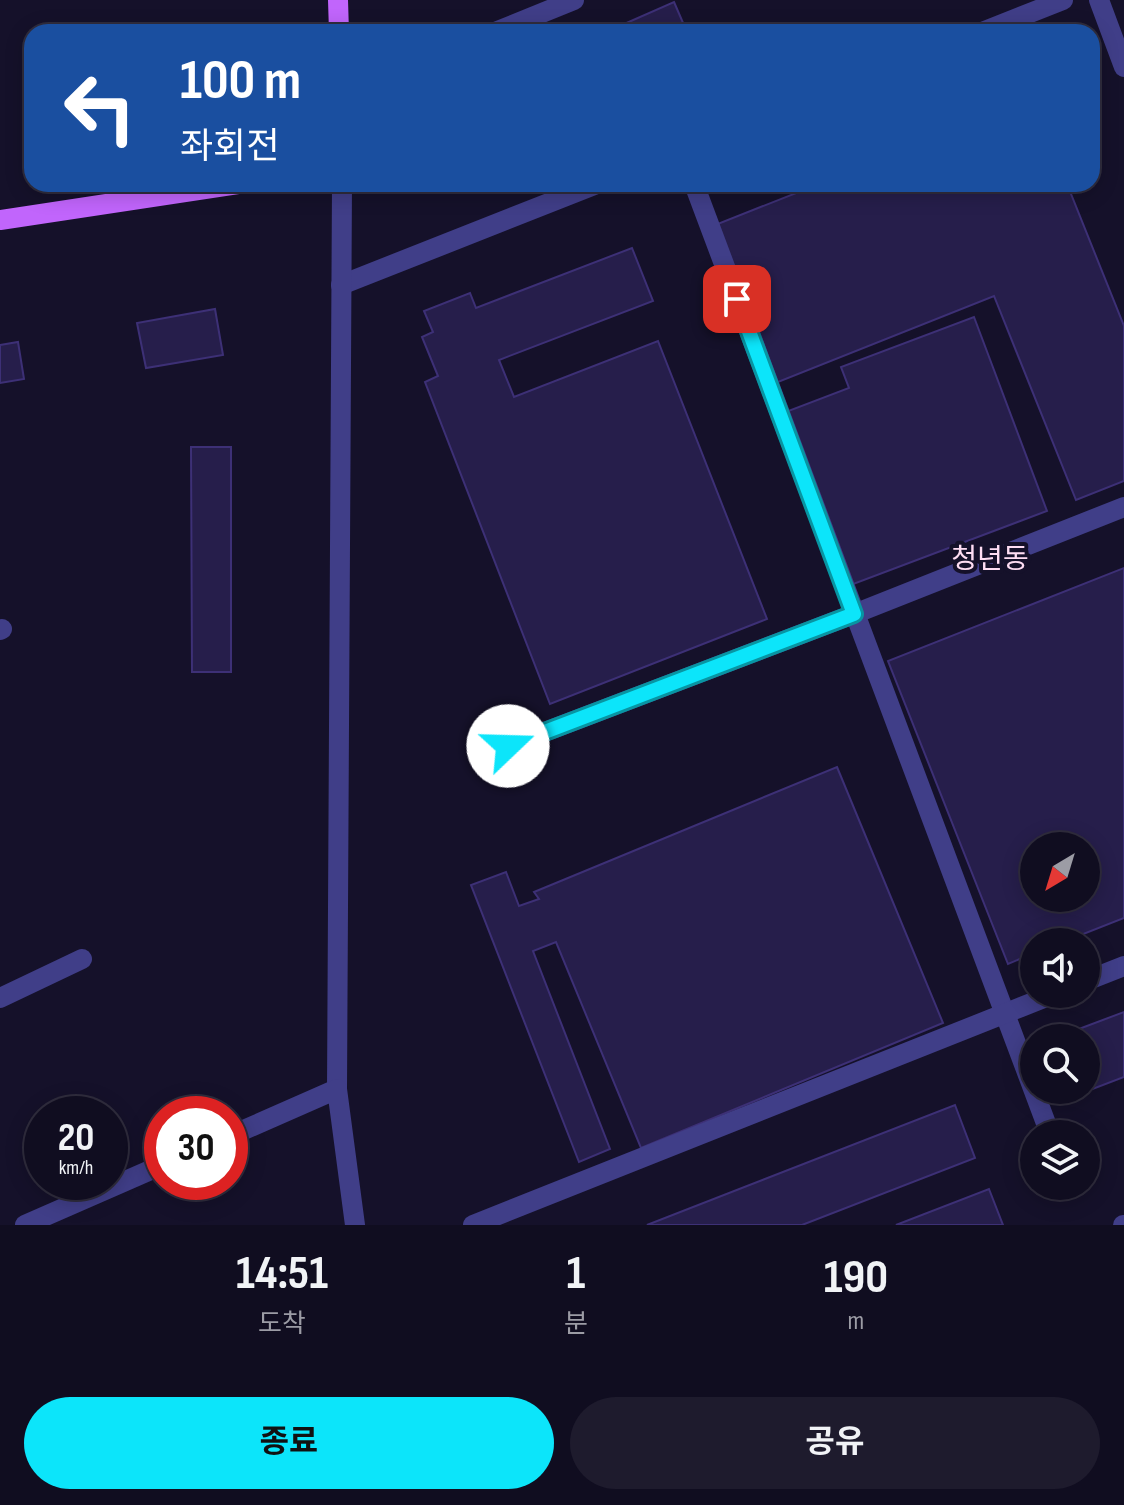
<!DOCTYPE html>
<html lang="ko">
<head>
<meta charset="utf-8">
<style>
	body { margin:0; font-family:"Sofia Sans Condensed","Noto Sans KR",sans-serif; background:#1e1b2d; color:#f1f3f6; height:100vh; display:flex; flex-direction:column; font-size:30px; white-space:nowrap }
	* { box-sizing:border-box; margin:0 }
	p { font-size:26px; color:#9c9ca5 }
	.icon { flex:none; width:44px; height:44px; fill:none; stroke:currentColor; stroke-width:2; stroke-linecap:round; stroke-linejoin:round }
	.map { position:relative; height:1225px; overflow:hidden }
	.sheet { display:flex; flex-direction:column; background:#100d20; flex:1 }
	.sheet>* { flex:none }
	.guide { position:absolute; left:24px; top:24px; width:1076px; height:168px; border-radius:24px; box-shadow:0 4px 20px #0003,0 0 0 2px #302d3e; background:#1a4fa0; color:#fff; overflow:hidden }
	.needle { width:52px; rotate:218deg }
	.buttons { position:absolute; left:1020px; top:832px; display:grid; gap:16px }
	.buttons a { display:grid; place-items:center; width:80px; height:80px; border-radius:50%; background:#100d20; box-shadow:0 4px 20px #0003,0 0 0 2px #302d3e; font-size:40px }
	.speed { position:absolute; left:24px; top:1096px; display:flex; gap:16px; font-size:40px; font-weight:700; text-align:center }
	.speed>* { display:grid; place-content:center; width:104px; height:104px; border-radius:50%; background:#100d20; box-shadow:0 4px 20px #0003,0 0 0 2px #302d3e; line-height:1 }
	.speed small { font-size:20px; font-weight:400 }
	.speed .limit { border:12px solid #d22; background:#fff; color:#111 }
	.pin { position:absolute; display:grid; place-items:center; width:68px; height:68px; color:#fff; margin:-34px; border-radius:16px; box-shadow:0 4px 12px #0006 }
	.me { position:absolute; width:88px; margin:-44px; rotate:69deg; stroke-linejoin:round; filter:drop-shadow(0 0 6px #0008) }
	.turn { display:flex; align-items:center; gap:28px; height:168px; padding:0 24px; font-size:36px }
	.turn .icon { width:104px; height:104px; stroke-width:2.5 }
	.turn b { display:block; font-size:56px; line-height:68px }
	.eta { display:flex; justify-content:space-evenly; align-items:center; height:136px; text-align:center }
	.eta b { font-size:48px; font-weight:700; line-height:56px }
	.cta { display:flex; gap:16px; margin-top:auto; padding:16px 24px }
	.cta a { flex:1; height:92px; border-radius:48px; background:#0ce5fa; color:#111; font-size:32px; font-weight:700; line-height:92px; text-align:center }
	.cta a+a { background:#1e1b2d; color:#f1f3f6 }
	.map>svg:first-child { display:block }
</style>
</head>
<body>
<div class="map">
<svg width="1124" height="1225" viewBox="0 0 1124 1225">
	<rect width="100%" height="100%" fill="#15112a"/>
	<g fill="#261e4b" stroke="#3d3076" stroke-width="2" fill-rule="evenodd">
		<path d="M674 2 687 32H606Z"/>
		<path d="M819 184H1067L1124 326V481L1076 500 994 296 773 384 710 227Z"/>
		<path d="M632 248 653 301 499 360 514 397 658 341 767 619 550 704 425 382 438 376 422 337 433 332 424 311 470 293 476 308Z"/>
		<path d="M215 309 223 355 146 368 137 323Z"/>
		<path d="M974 317 1047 511 848 586 783 413 849 388 841 367Z"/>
		<path d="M18 342 24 379 0 383V345Z"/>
		<path d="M191 447H231V672H192Z"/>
		<path d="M1124 568V918L1063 942H1034V953L1008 964 888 661ZM1034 846H1086V898H1034Z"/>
		<path d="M837 767 943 1023 641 1148 556 942 533 951 610 1149 579 1162 471 885 506 872 519 906 539 899 534 892Z"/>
		<path d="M1124 1012V1077L1069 1098 1065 1090H1086V1038H1055Z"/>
		<path d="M955 1105 975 1158 802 1225H647Z"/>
		<path d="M989 1189 1003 1225H896Z"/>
	</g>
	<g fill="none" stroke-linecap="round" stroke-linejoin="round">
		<g stroke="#403e88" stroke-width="20">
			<path d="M1099 0 1124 67"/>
			<path d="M495 32 574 0"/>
			<path d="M982 32 1063 0"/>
			<path d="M694 184 1050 1134"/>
			<path d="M341 285 597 184"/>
			<path d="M0 630 2 629"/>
			<path d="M508 746 854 614 1124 507"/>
			<path d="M1086 981 1124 966"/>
			<path d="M0 998 82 959"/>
			<path d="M337 1089 342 184"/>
			<path d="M230 1136 337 1089 355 1225"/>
			<path d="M25 1225 162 1165"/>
			<path d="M473 1225 1054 994"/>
			<path d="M1123 1225H1124"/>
		</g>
		<g stroke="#c165fc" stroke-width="20">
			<path d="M338 0 339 32"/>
			<path d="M0 220 238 184"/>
		</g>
	</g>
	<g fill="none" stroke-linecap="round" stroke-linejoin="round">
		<defs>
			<path id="route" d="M508 746 854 614 737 299"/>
		</defs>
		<use href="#route" stroke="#0895a2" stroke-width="20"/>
		<use href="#route" stroke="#0ce5fa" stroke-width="14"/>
	</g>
	<g text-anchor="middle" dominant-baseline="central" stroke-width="8" stroke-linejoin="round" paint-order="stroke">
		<g font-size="28" fill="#feddf3" stroke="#15112a">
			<text x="990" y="559">청년동</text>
		</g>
	</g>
</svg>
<div class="buttons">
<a><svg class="needle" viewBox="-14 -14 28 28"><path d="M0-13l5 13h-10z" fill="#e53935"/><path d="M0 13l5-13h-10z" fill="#9c9ca5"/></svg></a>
<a><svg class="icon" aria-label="sound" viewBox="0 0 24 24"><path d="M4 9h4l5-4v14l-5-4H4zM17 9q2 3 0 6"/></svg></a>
<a><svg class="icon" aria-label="search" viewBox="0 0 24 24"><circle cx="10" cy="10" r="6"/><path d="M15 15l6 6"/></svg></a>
<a><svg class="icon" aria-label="layers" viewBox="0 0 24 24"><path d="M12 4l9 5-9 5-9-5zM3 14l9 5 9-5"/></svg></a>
</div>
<div class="speed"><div>20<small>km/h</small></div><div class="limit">30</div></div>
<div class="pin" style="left:737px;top:299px;background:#d93025"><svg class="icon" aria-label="arrive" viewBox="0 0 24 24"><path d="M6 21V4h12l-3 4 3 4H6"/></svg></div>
<svg class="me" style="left:508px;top:746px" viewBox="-20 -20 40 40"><circle r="19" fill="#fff"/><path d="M0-13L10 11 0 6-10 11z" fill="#0ce5fa"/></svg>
<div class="guide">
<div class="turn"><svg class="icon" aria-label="left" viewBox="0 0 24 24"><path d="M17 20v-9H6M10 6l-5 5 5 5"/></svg><div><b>100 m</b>좌회전</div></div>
</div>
</div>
<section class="sheet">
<div class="eta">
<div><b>14:51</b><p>도착</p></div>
<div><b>1</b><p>분</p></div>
<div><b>190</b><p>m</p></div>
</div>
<div class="cta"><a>종료</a><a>공유</a></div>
</section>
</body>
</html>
